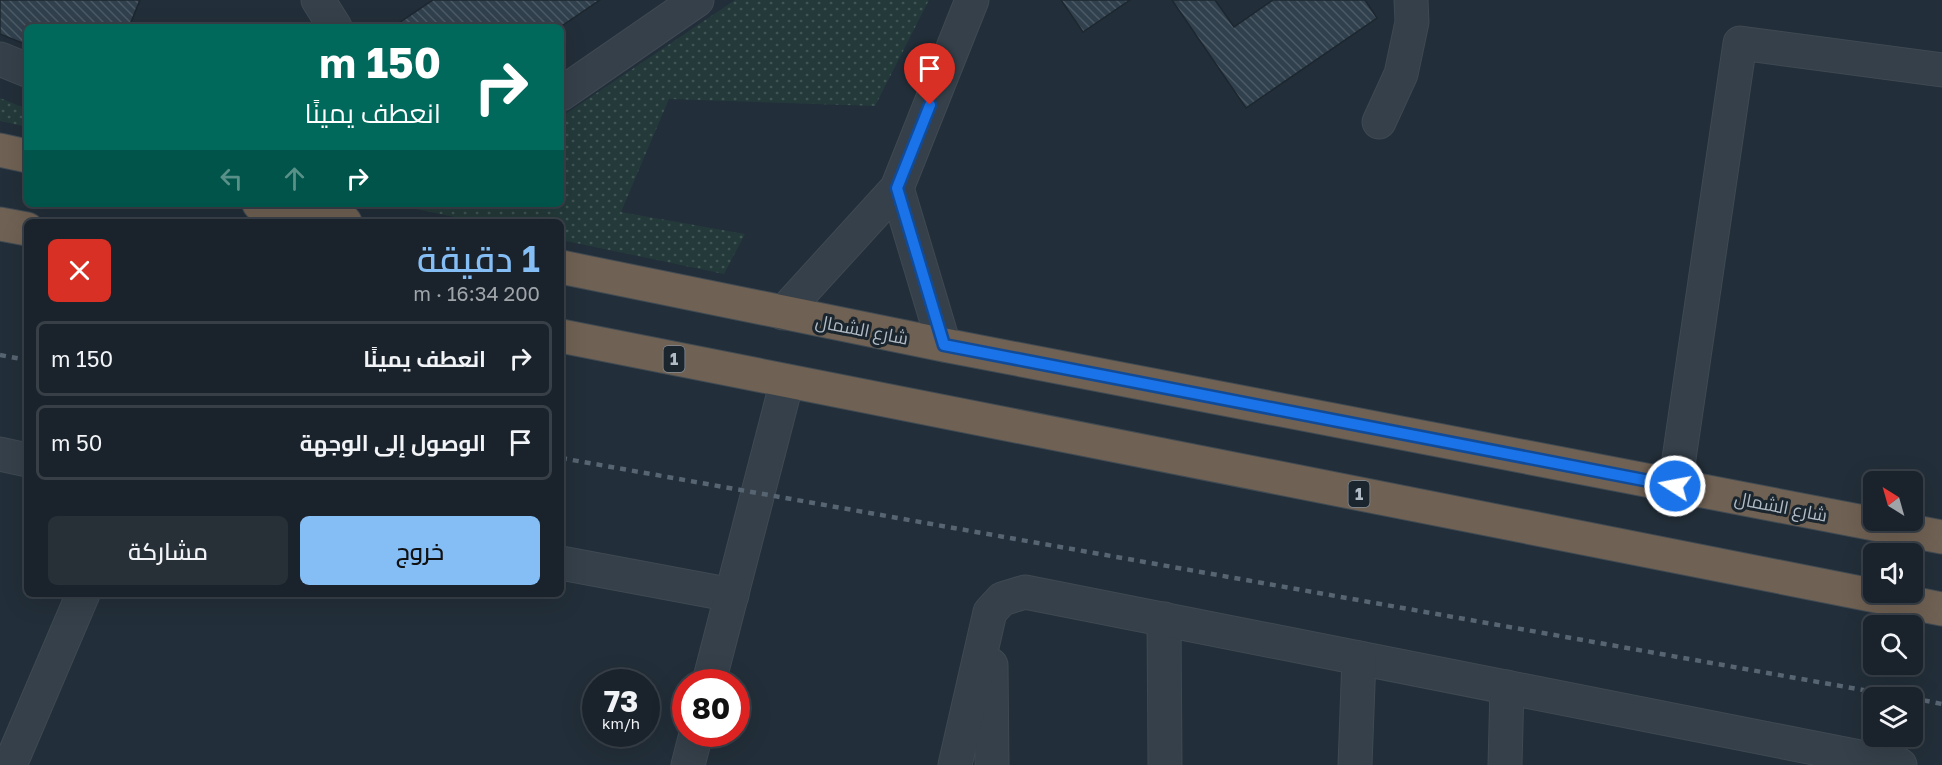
<!DOCTYPE html>
<html lang="ar">
<head>
<meta charset="utf-8">
<style>
	body { margin:0; font-family:"Golos Text",Cairo,sans-serif; background:#272f37; color:#f1f3f6; direction:rtl; height:100vh; display:flex; flex-direction:column; font-size:22px; white-space:nowrap }
	* { box-sizing:border-box; margin:0 }
	p { font-size:20px; color:#9fa4a9 }
	.icon { flex:none; width:33px; height:33px; fill:none; stroke:currentColor; stroke-width:2; stroke-linecap:round; stroke-linejoin:round }
	.map { position:relative; flex:1; overflow:hidden; direction:ltr }
	.drawer { position:absolute; left:24px; top:219px; width:540px; height:378px; display:flex; flex-direction:column; background:#1a222b; border-radius:9px; box-shadow:0 6px 24px #0002,0 0 0 2px #383f47; direction:rtl }
	.drawer>* { flex:none }
	.guide { position:absolute; left:24px; top:24px; width:540px; height:183px; border-radius:9px; box-shadow:0 6px 24px #0002,0 0 0 2px #383f47; direction:rtl; background:#00695c; color:#fff; overflow:hidden }
	.needle { width:39px; rotate:323deg }
	.buttons { position:absolute; left:1863px; top:471px; display:grid; gap:12px }
	.buttons a { display:grid; place-items:center; width:60px; height:60px; border-radius:9px; background:#1a222b; box-shadow:0 6px 24px #0002,0 0 0 2px #383f47; font-size:30px }
	.speed { position:absolute; left:582px; top:669px; display:flex; gap:12px; font-size:30px; font-weight:700; text-align:center }
	.speed>* { display:grid; place-content:center; width:78px; height:78px; border-radius:50%; background:#1a222b; box-shadow:0 6px 24px #0002,0 0 0 2px #383f47; line-height:1 }
	.speed small { font-size:15px; font-weight:400 }
	.speed .limit { border:9px solid #d22; background:#fff; color:#111 }
	.pin { position:absolute; display:grid; place-items:center; width:51px; height:51px; color:#fff; margin:-62px -26px; border-radius:50% 50% 50% 0; rotate:-45deg; box-shadow:0 0 6px #0007 }
	.pin .icon { rotate:45deg }
	.me { position:absolute; width:66px; margin:-33px; rotate:281deg; stroke-linejoin:round; filter:drop-shadow(0 0 4px #0008) }
	.turn { display:flex; align-items:center; gap:21px; height:126px; padding:0 24px; font-size:27px }
	.turn .icon { width:78px; height:78px; stroke-width:2.5 }
	.turn b { display:block; font-size:42px; line-height:51px }
	.lanes { display:flex; align-items:center; height:57px; padding:0 24px; background:#0003; justify-content:center; gap:30px; direction:ltr }
	.lanes .off { opacity:.35 }
	.round { display:grid; place-items:center; flex:none; width:63px; height:63px; border-radius:9px; background:#272f37 }
	.overview { display:flex; align-items:center; justify-content:space-between; height:102px; padding:0 24px }
	h1 { font-size:36px; font-weight:600; line-height:45px; color:#85bdf5 }
	.button { display:flex; gap:12px; margin-top:auto; padding:12px 24px }
	.button a { flex:1; height:69px; border-radius:9px; background:#85bdf5; color:#111; font-size:24px; font-weight:600; line-height:69px; text-align:center }
	.button a+a { background:#272f37; color:#f1f3f6 }
	ul { padding:0; list-style:none }
	li { display:flex; align-items:center; gap:18px; height:75px; margin:0 12px 9px; padding:0 12px; border:3px solid #383f47; border-radius:9px }
	li div { flex:1 }
	li b { display:block; font-size:22px }
	li em { font-style:normal }
	.map>svg:first-child { display:block }
</style>
</head>
<body>
<div class="map">
<svg width="1942" height="765" viewBox="0 0 1942 765">
	<defs>
		<pattern id="grass-dots" width="8" height="8" patternUnits="userSpaceOnUse" patternTransform="scale(1.5)"><rect width="8" height="8" fill="#243a3a"/><path d="M2 2h.1M6 6h.1" fill="none" stroke="#415555" stroke-width="1.8" stroke-linecap="round"/></pattern>
		<pattern id="building-back-hatch" width="6" height="6" patternUnits="userSpaceOnUse" patternTransform="scale(1.5)"><rect width="6" height="6" fill="#31404d"/><path d="M-1 5l2 2M0 0l6 6M5-1l2 2" fill="none" stroke="#4c5a65"/></pattern>
	</defs>
	<rect width="100%" height="100%" fill="#222e39"/>
	<g fill="url(#grass-dots)">
		<path d="M735 0H929L875 106 669 99 621 212 745 234 724 274 561 240V222H478L392 204H561V117Z"/>
		<path d="M0 98 27 109V127L0 121Z"/>
	</g>
	<g fill="url(#building-back-hatch)" stroke="#1d2730" stroke-width="1.5">
		<path d="M0 0H140L129 27H27V45L0 34Z"/>
		<path d="M433 0H600L560 27H393Z"/>
		<path d="M1061 0H1130L1083 32Z"/>
		<path d="M1172 0H1215L1234 27 1273 0H1365L1377 18 1246 108Z"/>
	</g>
	<g fill="none" stroke-linecap="round" stroke-linejoin="round">
		<defs>
			<g id="minor">
				<path d="M318 0 335 27"/>
				<path d="M0 59 27 70"/>
				<path d="M561 94 697 0"/>
				<path d="M1379 122 1401 74 1412 22 1411 0"/>
				<path d="M897 188 944 345"/>
				<path d="M783 313 897 188 972 0"/>
				<path d="M0 454 27 460"/>
				<path d="M1675 486 1740 43 1942 70"/>
				<path d="M561 563 732 595"/>
				<path d="M1164 619 1165 765"/>
				<path d="M991 665 992 765"/>
				<path d="M709 682 787 381"/>
				<path d="M10 765 83 594"/>
				<path d="M688 765 696 734"/>
				<path d="M955 765 990 612 1002 599 1025 592 1900 765"/>
				<path d="M1355 765 1359 658"/>
				<path d="M1505 765 1507 687"/>
			</g>
			<g id="highway">
				<path d="M0 150 27 156"/>
				<path d="M259 204 345 222"/>
				<path d="M0 224 27 229"/>
				<path d="M561 267 944 345 1942 537"/>
				<path d="M561 336 1942 609"/>
			</g>
		</defs>
		<use href="#minor" stroke="#3f4953" stroke-width="35"/>
		<use href="#highway" stroke="#404b54" stroke-width="35"/>
		<use href="#minor" stroke="#35404a" stroke-width="33"/>
		<use href="#highway" stroke="#6f6153" stroke-width="33"/>
		<g stroke="#576471" stroke-width="4.5" stroke-dasharray="6 6" stroke-linecap="butt">
			<path d="M0 355 27 360"/>
			<path d="M561 458 1908 698"/>
			<path d="M1912 698 1942 704"/>
		</g>
	</g>
	<g fill="none" stroke-linecap="round" stroke-linejoin="round">
		<defs>
			<path id="route" d="M930 105 897 188 944 345 1675 486"/>
		</defs>
		<use href="#route" stroke="#114b97" stroke-width="15"/>
		<use href="#route" stroke="#1a73e8" stroke-width="10"/>
	</g>
	<g text-anchor="middle" dominant-baseline="central" stroke-width="6" stroke-linejoin="round" paint-order="stroke">
		<g fill="#1b252e" stroke="#838e98" stroke-width="1.5">
			<rect x="663.5" y="346" width="21" height="26" rx="4.5"/>
			<rect x="1348.5" y="481" width="21" height="26" rx="4.5"/>
		</g>
		<g font-size="16" font-weight="bold" fill="#b0bbc6">
			<text x="674" y="359">1</text>
			<text x="1359" y="494">1</text>
		</g>
		<g font-size="18" fill="#b0bbc6" stroke="#1b252e">
			<text transform="translate(862 329) rotate(11)">شارع الشمال</text>
			<text transform="translate(1781 506) rotate(11)">شارع الشمال</text>
		</g>
	</g>
</svg>
<div class="buttons">
<a><svg class="needle" viewBox="-14 -14 28 28"><path d="M0-13l5 13h-10z" fill="#e53935"/><path d="M0 13l5-13h-10z" fill="#9fa4a9"/></svg></a>
<a><svg class="icon" aria-label="sound" viewBox="0 0 24 24"><path d="M4 9h4l5-4v14l-5-4H4zM17 9q2 3 0 6"/></svg></a>
<a><svg class="icon" aria-label="search" viewBox="0 0 24 24"><circle cx="10" cy="10" r="6"/><path d="M15 15l6 6"/></svg></a>
<a><svg class="icon" aria-label="layers" viewBox="0 0 24 24"><path d="M12 4l9 5-9 5-9-5zM3 14l9 5 9-5"/></svg></a>
</div>
<div class="speed"><div>73<small>km/h</small></div><div class="limit">80</div></div>
<div class="pin" style="left:930px;top:105px;background:#d93025"><svg class="icon" aria-label="arrive" viewBox="0 0 24 24"><path d="M6 21V4h12l-3 4 3 4H6"/></svg></div>
<svg class="me" style="left:1675px;top:486px" viewBox="-20 -20 40 40"><circle r="17" fill="#1a73e8" stroke="#fff" stroke-width="3"/><path d="M0-11L8 9 0 5-8 9z" fill="#fff"/></svg>
<div class="guide">
<div class="turn"><svg class="icon" aria-label="right" viewBox="0 0 24 24"><path d="M7 20v-9h11M14 6l5 5-5 5"/></svg><div><b>150 m</b>انعطف يمينًا</div></div>
<div class="lanes"><svg class="icon off" aria-label="left" viewBox="0 0 24 24"><path d="M17 20v-9H6M10 6l-5 5 5 5"/></svg><svg class="icon off" aria-label="ahead" viewBox="0 0 24 24"><path d="M12 20V5M6 11l6-6 6 6"/></svg><svg class="icon" aria-label="right" viewBox="0 0 24 24"><path d="M7 20v-9h11M14 6l5 5-5 5"/></svg></div>
</div>
<section class="drawer">
<div class="overview"><div><h1>1 دقيقة</h1><p>200 m · 16:34</p></div><a class="round" style="background:#d93025;color:#fff"><svg class="icon" aria-label="close" viewBox="0 0 24 24"><path d="M6 6l12 12M18 6L6 18"/></svg></a></div>
<ul>
<li><svg class="icon" aria-label="right" viewBox="0 0 24 24"><path d="M7 20v-9h11M14 6l5 5-5 5"/></svg><div><b>انعطف يمينًا</b></div><em>150 m</em></li>
<li><svg class="icon" aria-label="arrive" viewBox="0 0 24 24"><path d="M6 21V4h12l-3 4 3 4H6"/></svg><div><b>الوصول إلى الوجهة</b></div><em>50 m</em></li>
</ul>
<div class="button"><a>خروج</a><a>مشاركة</a></div>
</section>
</div>
</body>
</html>
